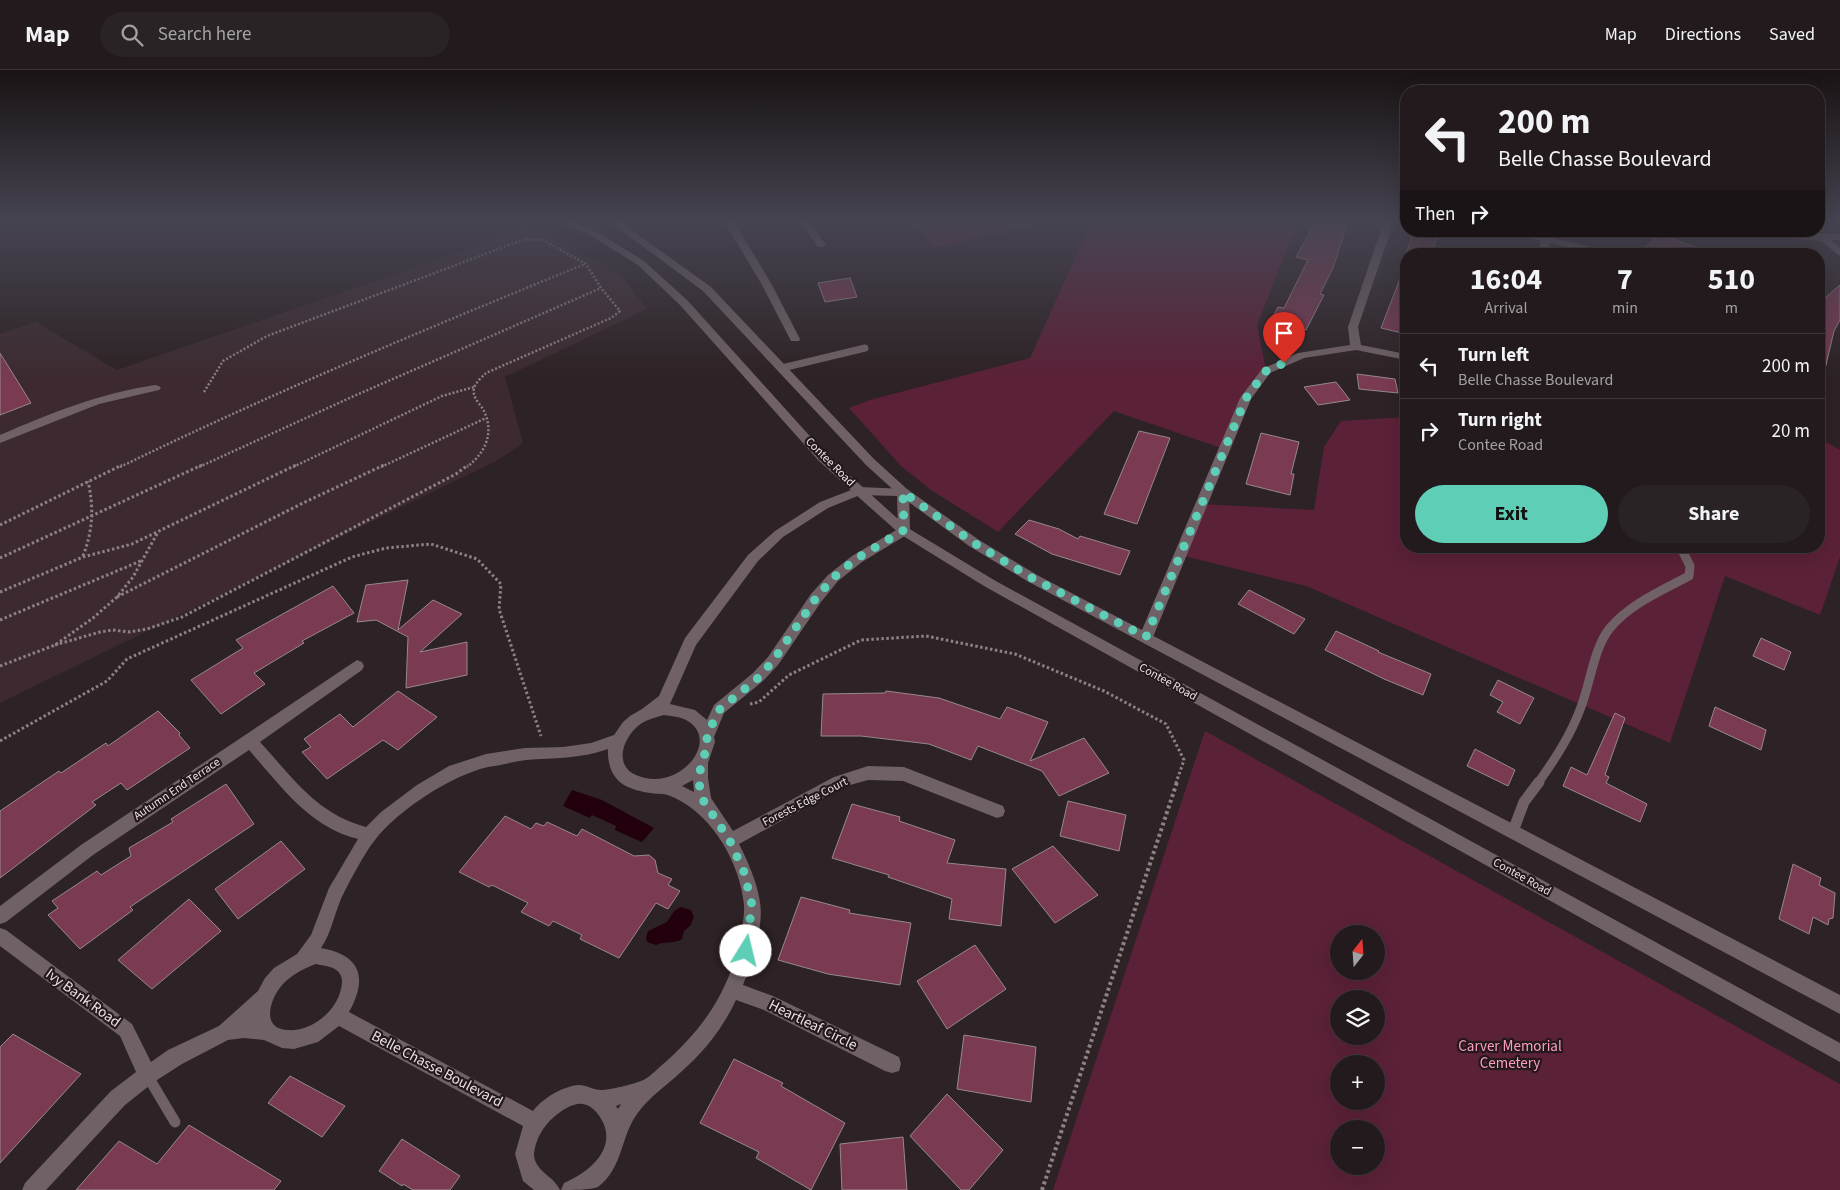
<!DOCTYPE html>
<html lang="en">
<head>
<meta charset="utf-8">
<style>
	body { margin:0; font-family:"Source Sans 3",sans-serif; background:#2a2325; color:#f1f3f6; height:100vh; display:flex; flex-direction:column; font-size:19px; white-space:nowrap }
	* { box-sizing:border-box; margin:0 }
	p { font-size:16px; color:#a2a1a3 }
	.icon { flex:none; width:28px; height:28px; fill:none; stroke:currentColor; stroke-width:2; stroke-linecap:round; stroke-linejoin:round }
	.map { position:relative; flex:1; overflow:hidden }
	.sheet { position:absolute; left:1400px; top:178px; width:425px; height:305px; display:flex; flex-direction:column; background:#221a1c; border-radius:20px; box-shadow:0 5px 20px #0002,0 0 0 1px #3f383b }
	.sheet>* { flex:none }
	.guide { position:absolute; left:1400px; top:15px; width:425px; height:152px; border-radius:20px; box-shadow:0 5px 20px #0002,0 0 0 1px #3f383b; background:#221a1c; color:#f1f3f6; overflow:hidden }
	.needle { width:32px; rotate:17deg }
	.fabs { position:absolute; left:1330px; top:855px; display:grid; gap:10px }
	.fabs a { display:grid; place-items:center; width:55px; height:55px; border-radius:50%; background:#221a1c; box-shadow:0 5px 20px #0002,0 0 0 1px #3f383b; font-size:25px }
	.pin { position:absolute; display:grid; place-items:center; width:42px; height:42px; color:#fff; margin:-51px -21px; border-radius:50% 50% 50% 0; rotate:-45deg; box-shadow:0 0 5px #0007 }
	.pin .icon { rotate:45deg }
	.me { position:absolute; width:55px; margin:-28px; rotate:9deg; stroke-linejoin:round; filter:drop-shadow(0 0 4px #0008) }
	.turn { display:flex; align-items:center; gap:18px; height:105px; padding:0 15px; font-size:22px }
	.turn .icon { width:65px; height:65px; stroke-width:2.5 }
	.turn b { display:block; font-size:35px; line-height:42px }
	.then { display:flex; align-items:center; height:48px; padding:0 15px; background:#0003; gap:10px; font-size:19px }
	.eta { display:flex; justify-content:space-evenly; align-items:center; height:85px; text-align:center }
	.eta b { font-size:30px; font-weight:700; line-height:35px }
	.action { display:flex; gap:10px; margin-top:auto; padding:10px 15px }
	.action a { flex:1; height:58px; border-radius:30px; background:#5eceb7; color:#111; font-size:20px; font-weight:700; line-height:58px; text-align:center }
	.action a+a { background:#2a2325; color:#f1f3f6 }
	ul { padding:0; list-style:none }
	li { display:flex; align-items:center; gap:15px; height:65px; padding:0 15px; border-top:1px solid #3f383b }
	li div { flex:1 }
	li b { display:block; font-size:19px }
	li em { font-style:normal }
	header { display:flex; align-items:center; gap:30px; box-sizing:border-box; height:70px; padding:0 25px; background:#221a1c; border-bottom:1px solid #3f383b }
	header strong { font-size:24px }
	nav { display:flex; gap:28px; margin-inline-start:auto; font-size:18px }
	.search { width:350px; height:45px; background:#2a2325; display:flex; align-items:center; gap:12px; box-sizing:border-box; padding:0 18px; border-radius:28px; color:#a2a1a3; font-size:19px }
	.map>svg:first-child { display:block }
</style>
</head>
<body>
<header>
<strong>Map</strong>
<div class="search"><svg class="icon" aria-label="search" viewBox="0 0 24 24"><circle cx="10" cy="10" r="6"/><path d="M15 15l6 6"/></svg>Search here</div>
<nav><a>Map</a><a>Directions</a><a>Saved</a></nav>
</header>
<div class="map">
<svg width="1840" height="1120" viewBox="0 0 1840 1120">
	<rect width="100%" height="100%" fill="#2d2225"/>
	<path fill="#3c2a30" d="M523 156 555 169 621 205 647 239 505 307 523 373 496 391 0 633V264L36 252 117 300 456 183Z"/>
	<g fill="#5b2138" fill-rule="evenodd">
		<path d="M911 151H1055L935 177Z"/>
		<path d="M1075 151H1298L1257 255 1266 301 1224 379 1114 341 998 462 931 420 901 396 849 338 870 330 1030 288 1089 157Z"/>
		<path d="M1406 347V476H1819V368L1840 380V487L1820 545 1725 506 1670 673 1306 516 1180 485 1201 434 1314 440 1324 377 1341 351Z"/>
		<path d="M1205 661 1840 1014V1120H1053ZM1339 864H1376V901H1339ZM1339 929H1376V966H1339ZM1339 994H1376V1031H1339ZM1339 1059H1376V1096H1339Z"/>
	</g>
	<g fill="#22000d">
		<path d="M572 720 602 730 654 758 642 772 615 760 616 756 592 745 590 748 563 736Z"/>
		<path d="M681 837 691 840 694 847 690 856 684 861 682 869C675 874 665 871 656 875L647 872 646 868 648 861 667 852 674 841Z"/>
	</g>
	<g fill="#793a52" stroke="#97898d">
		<path d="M1316 151H1348L1333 198 1320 224 1324 225 1306 260 1271 251 1278 237 1284 238 1308 190 1296 187Z"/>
		<path d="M1413 161 1438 165 1431 184H1406Z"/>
		<path d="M1660 164 1708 182V184H1639Z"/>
		<path d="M1406 193V264L1381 258Z"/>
		<path d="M850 208 857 227 825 232 818 213Z"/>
		<path d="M1840 215V250L1834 261 1825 299 1819 298V233Z"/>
		<path d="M0 283 31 333 0 345Z"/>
		<path d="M1357 304 1395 309 1398 323 1359 319Z"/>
		<path d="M1336 312 1350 330 1318 335 1304 317Z"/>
		<path d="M1139 361 1170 368 1137 454 1104 444Z"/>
		<path d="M1261 363 1299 372 1291 404H1294L1290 425 1246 414Z"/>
		<path d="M1029 450 1059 459 1078 469 1080 466 1130 481 1120 505 1052 484 1015 464Z"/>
		<path d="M408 510 398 560 433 530 462 544 420 582 467 572V605L406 618 408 567 376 550 357 552 366 515Z"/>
		<path d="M333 516 354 543 302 571 304 573 254 603 265 614 221 644 191 610 243 578 236 570Z"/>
		<path d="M1249 520 1305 549 1294 564 1238 534Z"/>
		<path d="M1336 561 1379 581 1378 582 1431 604 1423 625 1384 609 1325 580Z"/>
		<path d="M1761 568 1791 582 1784 600 1753 586Z"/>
		<path d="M1498 610 1534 628 1520 654 1497 642 1503 632 1490 625Z"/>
		<path d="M398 621 437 647 398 680 383 670 327 709 302 682 311 677 304 669 340 644 353 657Z"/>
		<path d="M886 621 939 628 1000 649 1007 637 1048 652 1030 691 1084 668 1109 703 1059 726 1042 701 978 676 971 690 929 674 861 666H821L823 624 885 623Z"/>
		<path d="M1715 637 1766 660 1761 680 1709 656Z"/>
		<path d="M158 641 180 663 179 665 190 678 127 720 121 713 92 732 96 735 0 808V741L59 701 61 703 106 673 108 676Z"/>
		<path d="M1615 643 1625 648 1605 705 1609 707 1606 713 1647 734 1640 752 1563 716 1571 697 1587 705Z"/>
		<path d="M1475 679 1515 700 1508 716 1467 696Z"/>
		<path d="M226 714 254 754 130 837 133 840 80 879 48 845 58 838 52 831 97 801 101 805 131 786 129 778 173 752 171 749Z"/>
		<path d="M1068 731 1126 745 1119 781 1060 766Z"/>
		<path d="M852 734 900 747 899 751 955 770 947 793 1006 799 1001 856 949 849 952 829 888 807 889 805 832 788Z"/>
		<path d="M505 746 531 759 536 753 544 756 547 752 577 766 582 759 634 786 649 785 655 790 658 803 672 809 668 815 680 821 668 839 656 833 619 888 580 869 582 865 553 851 549 856 521 842 528 833 492 815 489 817 459 802Z"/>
		<path d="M281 771 305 799 238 849 215 819Z"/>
		<path d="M1053 776 1098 825 1055 853 1012 799Z"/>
		<path d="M1793 794 1821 808 1819 815 1835 823 1833 848 1829 849 1828 855 1813 847 1809 864 1779 849Z"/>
		<path d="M801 827 850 840 849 843 911 853 900 915 828 904 778 890Z"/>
		<path d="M189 829 221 861 152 919 118 890Z"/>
		<path d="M975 875 1006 919 947 959 917 911Z"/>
		<path d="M13 964 81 1004 0 1093V977Z"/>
		<path d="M964 965 1036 977 1031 1032 957 1019Z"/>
		<path d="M734 989 783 1013 781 1016 845 1053 811 1120 756 1088 759 1082 700 1053Z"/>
		<path d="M290 1006 345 1036 322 1067 268 1033Z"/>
		<path d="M947 1024 1003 1080 969 1120H961L910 1066Z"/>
		<path d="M189 1055 281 1111 274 1120H76L119 1071 157 1094Z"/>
		<path d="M903 1067 907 1120H842L840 1074Z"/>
		<path d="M402 1069 460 1106 450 1120H413L403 1114 402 1116 379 1101Z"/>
	</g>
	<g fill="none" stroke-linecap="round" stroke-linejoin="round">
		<g stroke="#8c8285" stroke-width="2.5" stroke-dasharray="2 2" stroke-linecap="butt">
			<path d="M204 322 223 291 267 266 525 169 543 170 586 194 601 218 620 241 611 248 486 303C482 307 476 312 474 318 472 327 479 333 483 339 495 362 486 382 467 397"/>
			<path d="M120 397C272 323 428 258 585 194"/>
			<path d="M199 397 354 326 601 218"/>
			<path d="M293 397 442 326 474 317"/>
			<path d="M381 397 486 348"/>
		</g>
		<g stroke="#8c8285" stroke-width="3" stroke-dasharray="2.5 2.5" stroke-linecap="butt">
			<path d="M0 455 122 395"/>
			<path d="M83 486C93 460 94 438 88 411"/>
			<path d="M0 488 202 395"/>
			<path d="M0 522 83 487 132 474 296 395"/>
			<path d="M117 527 303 433 384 395"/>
			<path d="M0 550 143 490"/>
			<path d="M55 575 100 562 113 560 129 562 147 559 182 547 456 404 468 395"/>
			<path d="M0 596 55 575 93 548 117 527 133 507 158 462"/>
			<path d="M750 634 759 632 789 605 861 570 926 566 1015 584 1104 621 1166 654 1184 690 1176 713"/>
			<path d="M0 671 107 611 127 589 352 487 386 478 431 474 477 489 501 514 499 539 541 666"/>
		</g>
		<path stroke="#8c8285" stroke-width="4" stroke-dasharray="3 3" stroke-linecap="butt" d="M1042 1120 1177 712"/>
		<path stroke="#6f6165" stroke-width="7" d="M782 298 865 278"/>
		<path stroke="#6f6165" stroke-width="9" d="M1538 713C1555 689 1571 665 1581 637 1590 614 1594 577 1610 558 1630 534 1661 521 1689 506L1690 496 1682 480"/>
		<g stroke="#6f6165" stroke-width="11">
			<path d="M1513 761 1524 732 1539 712"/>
			<path d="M147 1005 175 1052"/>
		</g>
		<g fill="#6f6165" fill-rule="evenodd">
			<path d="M724 151H734L772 215 800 269 799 271H791L790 269 762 215Z"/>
			<path d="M800 151H809L826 175 824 177H818Z"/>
			<path d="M1384 151H1394L1358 257 1361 275 1406 284V290L1356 280 1304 288 1270 303 1251 329 1153 567 1151 571 1146 572 1141 571 1139 567 1240 328 1262 299 1298 283 1350 275 1348 257Z"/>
			<path d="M1506 161H1525L1619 184H1600L1550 173 1548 184H1538L1541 171Z"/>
			<path d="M1747 161 1840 164V170H1831L1840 178V186L1821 171 1752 164Z"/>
			<path d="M155 315 159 316 161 318 159 320 99 334 0 373V365C51 343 101 323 155 315Z"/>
			<path d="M859 417 907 419 909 422 910 461 908 464 862 492 838 511 821 532 778 595 763 611 724 643 714 667 715 672 708 693V708L711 728 733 761 834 707 868 696 904 697 1003 736 1005 741 1003 746 997 748 903 711 868 710 843 717 739 774C748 792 757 812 760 832 764 856 752 893 743 915L773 926 899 987 901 994 899 1001 892 1003 885 1001 764 940 736 930C723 958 704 982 681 1002 666 1016 648 1028 637 1044 620 1068 623 1098 598 1117 590 1120 572 1120 561 1120L564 1113C592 1101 622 1074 597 1043 592 1037 586 1033 577 1034 568 1036 561 1041 554 1047 544 1055 535 1070 534 1084 534 1101 554 1106 560 1120H534L523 1111 515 1084 523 1056 339 956 318 972 294 979 282 978 264 970 244 968 228 970 182 994 154 1012 125 1035 46 1120H22L25 1113 111 1021 136 1002 120 966 0 876V858L6 860 132 954 151 992 168 980 219 956 258 921 265 908 274 898 297 884 311 865 329 818 358 769C309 757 281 716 249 680L93 785 6 852 0 854V836L81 775 357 590 362 592 364 596 362 600 260 672C293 708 317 744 366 757L381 742 417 715 449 696 486 684 525 678 563 677 591 673 614 665 623 652 630 646 642 639 659 626 685 568 748 485 775 461 820 432ZM860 425 897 426 898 459 852 486 828 505 811 524 768 587 753 603 714 635 707 650 695 640 670 634 696 575 758 491 783 467 828 438ZM664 645C671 646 680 647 686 650 723 670 678 724 636 705 611 694 626 663 642 653 649 649 657 647 664 645ZM608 679C607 693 612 708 624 715 631 719 642 722 650 723 660 725 663 722 675 728 713 746 740 793 744 835 745 849 740 865 737 879 727 926 698 964 662 995 656 1000 649 1008 641 1011 633 1014 610 1020 601 1020 594 1020 586 1015 579 1015 563 1016 543 1028 533 1041L349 942C368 908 361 885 321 878 331 864 334 845 341 829 348 814 365 782 375 770 398 740 452 705 488 697 501 695 513 692 526 690 554 688 580 689 608 679ZM693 710 694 722 682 716ZM316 894C324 896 335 896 340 904 343 909 342 914 341 919 336 942 311 962 287 960 258 958 272 923 286 911 295 903 305 898 316 894ZM621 1034 618 1039 616 1036Z"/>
		</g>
		<g fill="#6f6165" fill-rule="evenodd">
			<path d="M559 151H571L599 163 644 191 688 231 826 384 908 458 994 510 1840 973V992L984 516 900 464 855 424 818 390 680 235 638 195 593 167Z"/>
			<path d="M609 151H619L711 217 874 389 907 419 979 470 1037 505 1840 925V944L1027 511 969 476 899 425 866 395 703 221Z"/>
		</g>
	</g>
	<linearGradient id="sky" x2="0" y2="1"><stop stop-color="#191314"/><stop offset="0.49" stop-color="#464451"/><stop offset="1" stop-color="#464451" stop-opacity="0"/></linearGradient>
	<rect width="1840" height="308" fill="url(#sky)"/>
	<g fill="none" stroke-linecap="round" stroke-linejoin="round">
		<path stroke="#5eceb7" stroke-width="9" stroke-dasharray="0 16.2" d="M746 881 752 835 744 802 730 771 701 727 699 711 701 694 707 678V665L719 640 758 608 773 591 816 528 833 508 856 489 904 460 903 422 974 473 1032 508 1146 567 1246 328 1266 301 1284 293"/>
	</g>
	<g text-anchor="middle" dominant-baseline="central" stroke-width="4.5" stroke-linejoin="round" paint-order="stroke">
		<g font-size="12" fill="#e9e1e3" stroke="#23181c">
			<text transform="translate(830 392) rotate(45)">Contee Road</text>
			<text transform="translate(1168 612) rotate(29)">Contee Road</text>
			<text transform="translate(177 719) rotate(-34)">Autumn End Terrace</text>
			<text transform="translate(805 732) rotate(-27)">Forests Edge Court</text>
			<text transform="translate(1522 807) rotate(29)">Contee Road</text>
		</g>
		<g font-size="15" fill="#e9e1e3" stroke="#23181c">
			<text transform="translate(83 928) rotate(36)">Ivy Bank Road</text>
			<text transform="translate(813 955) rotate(26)">Heartleaf Circle</text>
			<text transform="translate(437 999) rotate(28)">Belle Chasse Boulevard</text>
		</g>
		<g font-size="15" fill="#ff9dbf" stroke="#23181c">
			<text x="1510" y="976">Carver Memorial<tspan x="1510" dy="17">Cemetery</tspan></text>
		</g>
	</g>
</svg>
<div class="fabs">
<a><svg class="needle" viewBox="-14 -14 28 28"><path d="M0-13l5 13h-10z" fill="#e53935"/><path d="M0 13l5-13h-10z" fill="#a2a1a3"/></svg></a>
<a><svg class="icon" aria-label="layers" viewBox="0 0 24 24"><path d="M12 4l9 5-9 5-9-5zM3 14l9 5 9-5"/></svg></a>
<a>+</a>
<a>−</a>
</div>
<div class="pin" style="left:1284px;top:293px;background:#d93025"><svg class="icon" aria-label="arrive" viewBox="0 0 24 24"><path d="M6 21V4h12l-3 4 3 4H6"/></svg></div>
<svg class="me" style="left:746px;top:881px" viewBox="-20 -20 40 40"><circle r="19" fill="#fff"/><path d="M0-13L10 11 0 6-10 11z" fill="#5eceb7"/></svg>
<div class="guide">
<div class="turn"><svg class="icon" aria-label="left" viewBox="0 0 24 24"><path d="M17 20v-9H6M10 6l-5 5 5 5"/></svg><div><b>200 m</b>Belle Chasse Boulevard</div></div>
<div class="then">Then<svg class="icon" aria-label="right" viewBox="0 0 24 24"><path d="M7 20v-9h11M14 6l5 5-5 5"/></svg></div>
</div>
<section class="sheet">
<div class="eta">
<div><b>16:04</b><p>Arrival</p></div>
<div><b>7</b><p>min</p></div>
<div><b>510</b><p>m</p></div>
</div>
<ul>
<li><svg class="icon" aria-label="left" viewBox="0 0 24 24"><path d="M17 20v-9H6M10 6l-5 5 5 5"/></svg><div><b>Turn left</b><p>Belle Chasse Boulevard</p></div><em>200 m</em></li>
<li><svg class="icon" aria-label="right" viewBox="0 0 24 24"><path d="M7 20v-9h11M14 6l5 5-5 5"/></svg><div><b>Turn right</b><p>Contee Road</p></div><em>20 m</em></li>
</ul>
<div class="action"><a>Exit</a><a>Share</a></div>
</section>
</div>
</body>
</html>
